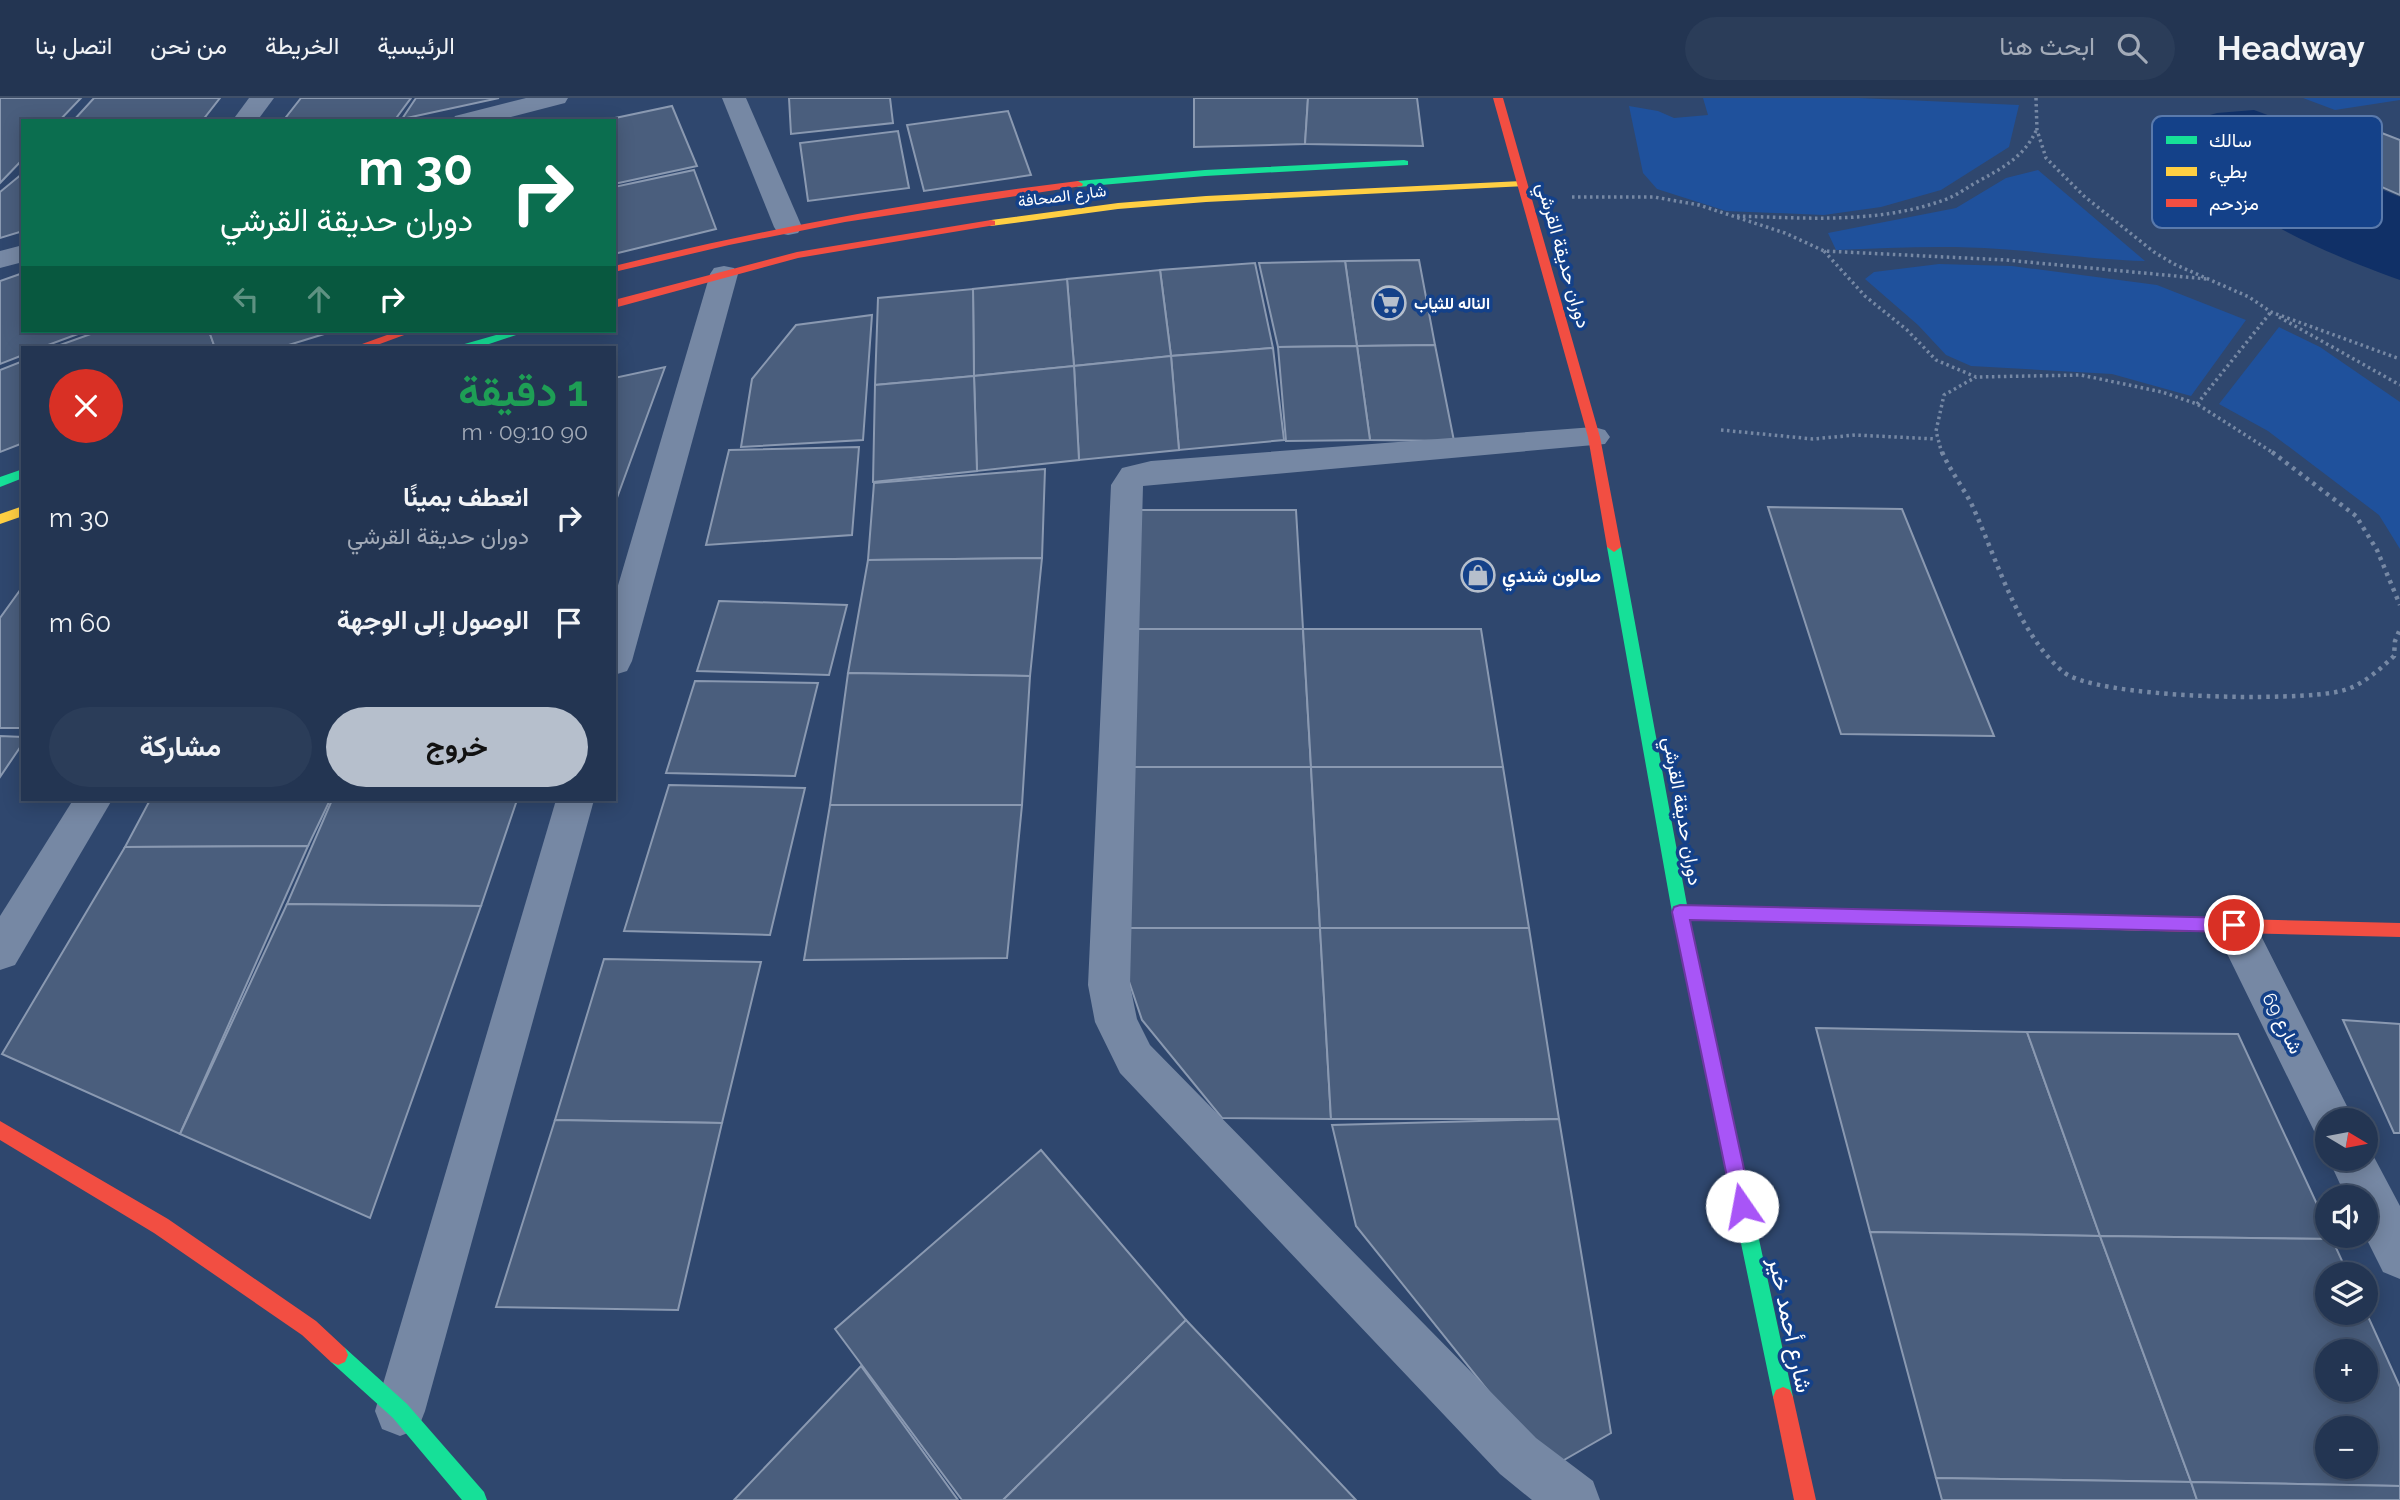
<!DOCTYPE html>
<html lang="ar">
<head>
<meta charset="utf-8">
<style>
	body { margin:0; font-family:Raleway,Vazirmatn,sans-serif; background:#2b3d59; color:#f1f3f6; direction:rtl; height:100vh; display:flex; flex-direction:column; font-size:26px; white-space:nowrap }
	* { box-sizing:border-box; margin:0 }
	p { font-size:23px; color:#a3abb8 }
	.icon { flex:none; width:38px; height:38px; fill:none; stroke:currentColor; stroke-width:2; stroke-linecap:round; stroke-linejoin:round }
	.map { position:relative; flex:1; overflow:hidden; direction:ltr }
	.drawer { position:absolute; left:21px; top:248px; width:595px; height:455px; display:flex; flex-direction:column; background:#233552; border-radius:0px; box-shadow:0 4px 18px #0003,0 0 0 2px #405069; direction:rtl }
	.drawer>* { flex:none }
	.banner { position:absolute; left:21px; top:21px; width:595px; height:214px; border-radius:0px; box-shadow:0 4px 18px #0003,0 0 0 2px #405069; direction:rtl; background:#0b6e4f; color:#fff; overflow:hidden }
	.needle { width:46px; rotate:100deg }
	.controls { position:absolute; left:2315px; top:1010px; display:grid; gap:14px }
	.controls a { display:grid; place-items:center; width:63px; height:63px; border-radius:50%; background:#233552; box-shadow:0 4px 18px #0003,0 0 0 2px #405069; font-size:35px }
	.pin { position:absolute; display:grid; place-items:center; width:60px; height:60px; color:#fff; margin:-30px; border:4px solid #fff; border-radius:50%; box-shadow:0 2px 7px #0007 }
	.me { position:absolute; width:77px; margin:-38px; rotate:348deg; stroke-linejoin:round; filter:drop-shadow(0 0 5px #0008) }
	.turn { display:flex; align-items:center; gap:24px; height:147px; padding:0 28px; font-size:32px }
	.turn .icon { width:91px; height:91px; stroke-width:2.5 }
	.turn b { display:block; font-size:49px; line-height:60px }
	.lanes { display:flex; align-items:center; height:66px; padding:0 28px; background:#0003; justify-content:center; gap:35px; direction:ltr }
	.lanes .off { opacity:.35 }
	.round { display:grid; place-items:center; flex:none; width:74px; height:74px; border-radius:37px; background:#2b3d59 }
	.headline { display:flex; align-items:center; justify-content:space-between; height:119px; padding:0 28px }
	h1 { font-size:42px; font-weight:700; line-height:52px; color:#1e9e55 }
	.button { display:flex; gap:14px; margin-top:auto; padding:14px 28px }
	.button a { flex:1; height:80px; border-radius:42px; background:#b6bfcc; color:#111; font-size:28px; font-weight:700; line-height:80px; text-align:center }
	.button a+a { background:#2b3d59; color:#f1f3f6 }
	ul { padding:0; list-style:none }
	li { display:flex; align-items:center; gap:21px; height:105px; padding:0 28px }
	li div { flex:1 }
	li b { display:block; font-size:26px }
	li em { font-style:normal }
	header { display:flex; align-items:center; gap:42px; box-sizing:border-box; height:98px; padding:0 35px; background:#233552; border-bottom:2px solid #405069 }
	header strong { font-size:33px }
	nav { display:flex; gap:38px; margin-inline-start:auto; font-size:24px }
	.search { width:490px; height:63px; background:#2b3d59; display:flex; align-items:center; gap:18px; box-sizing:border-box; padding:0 24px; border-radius:38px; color:#a3abb8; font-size:26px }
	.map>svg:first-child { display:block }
</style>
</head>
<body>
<header>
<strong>Headway</strong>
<div class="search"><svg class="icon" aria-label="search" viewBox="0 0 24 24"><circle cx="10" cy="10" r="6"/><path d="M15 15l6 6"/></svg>ابحث هنا</div>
<nav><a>الرئيسية</a><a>الخريطة</a><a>من نحن</a><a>اتصل بنا</a></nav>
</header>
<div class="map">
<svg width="2400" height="1402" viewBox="0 0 2400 1402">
	<rect width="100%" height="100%" fill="#2f476e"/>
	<g fill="#1f519c">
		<path d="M1703 0H1859L2019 7 2009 49 1941 92 1881 109 1824 117 1726 113 1657 91 1643 75 1629 8 1658 13 1674 20 1708 17Z"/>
		<path d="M2303 0H2400V2L2335 12Z"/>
		<path d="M2038 72 2145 163C2095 162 2048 154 1999 151 1945 147 1890 150 1836 152L1828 135 1956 110 2006 80Z"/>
		<path d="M1939 166 2012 168 2157 187 2246 222 2191 298 2112 276 1971 268 1946 257 1918 227 1865 181 1874 174Z"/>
		<path d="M2279 229 2320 249 2400 304V451L2379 417 2268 333 2219 306Z"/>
	</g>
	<path fill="#103067" d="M2254 12 2317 35 2308 39 2349 78 2400 99V182C2334 158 2201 107 2180 34L2186 24 2217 15Z"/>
	<g fill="#4a5e7d" stroke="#8a99b1" stroke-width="2" fill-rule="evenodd">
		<path d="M0 0H81L59 23H23V61L0 85Z"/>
		<path d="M94 0H220L202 23H73Z"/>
		<path d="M301 0H411L394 23H283Z"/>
		<path d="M416 0H499L402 21Z"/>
		<path d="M789 0H890L893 25 791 36Z"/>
		<path d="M1194 0H1308L1305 46 1194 49Z"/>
		<path d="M1308 0H1417L1423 48 1305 46Z"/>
		<path d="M672 8 697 68 614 86V23H601Z"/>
		<path d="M1008 13 1031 77 924 93 907 27Z"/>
		<path d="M2374 32 2400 42V97L2352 76 2312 40Z"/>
		<path d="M898 33 909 90 808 103 800 45Z"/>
		<path d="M694 72 716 131 614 156V89Z"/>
		<path d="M23 75V133L0 140V94Z"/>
		<path d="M1419 162 1435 247 1357 248 1345 163Z"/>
		<path d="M1345 163 1357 248 1278 249 1259 165Z"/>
		<path d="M1255 165 1273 250 1171 258 1160 172Z"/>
		<path d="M1160 172 1171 258 1074 268 1067 181Z"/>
		<path d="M23 175V233H86L40 250H23V257L0 266V183Z"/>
		<path d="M1067 181 1074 268 974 278 973 191Z"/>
		<path d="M973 191 974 278 875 287 878 200Z"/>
		<path d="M872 217 863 342 741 349 752 281 796 227Z"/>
		<path d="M99 233H209L215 250H62L60 247Z"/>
		<path d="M209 233H334L279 250H215Z"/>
		<path d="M1435 247 1454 343 1370 342 1357 248Z"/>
		<path d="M1357 248 1370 342 1286 343 1278 249Z"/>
		<path d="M1273 250 1284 342 1179 352 1171 258Z"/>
		<path d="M1171 258 1179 352 1079 362 1074 268Z"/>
		<path d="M23 263V345L0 354V272Z"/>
		<path d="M1074 268 1079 362 977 373 974 278Z"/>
		<path d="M665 269 614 408V280Z"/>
		<path d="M974 278 977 373 873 384 875 287Z"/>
		<path d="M859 349 852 437 706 447 729 352Z"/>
		<path d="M1045 371 1042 460 868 462 874 385Z"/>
		<path d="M1768 409 1902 411 1994 638 1841 636Z"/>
		<path d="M1130 412H1296L1303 531H1124Z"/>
		<path d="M1042 460 1030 578 848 575 868 462Z"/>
		<path d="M23 488V630H0V520Z"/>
		<path d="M719 503 847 507 829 577 697 573Z"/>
		<path d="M1124 531H1303L1311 669H1119Z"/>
		<path d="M1303 531H1481L1503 669H1311Z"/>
		<path d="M848 575 1030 578 1022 707H830Z"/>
		<path d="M695 583 818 585 795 678 666 675Z"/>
		<path d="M0 638 23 639V645L0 679Z"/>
		<path d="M1119 669H1311L1320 830H1111Z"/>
		<path d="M1311 669H1503L1529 830H1320Z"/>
		<path d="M669 687 805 690 770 837 624 833Z"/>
		<path d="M150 702H330L308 748 125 749Z"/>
		<path d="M332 702H517L481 808 287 806Z"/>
		<path d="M830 707H1022L1007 860 804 862Z"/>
		<path d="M308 748 180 1036 2 956 125 749Z"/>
		<path d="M287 806 481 808 370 1120 180 1036Z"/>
		<path d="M1111 830H1320L1331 1021 1222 1020 1142 922Z"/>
		<path d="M1320 830H1529L1559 1021H1331Z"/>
		<path d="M604 861 761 864 722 1025 555 1022Z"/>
		<path d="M2343 922 2400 926V1035H2394Z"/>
		<path d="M1816 930 2027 934 2100 1138 1870 1134Z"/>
		<path d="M2027 934 2238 936 2328 1130V1138L2332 1141 2100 1138Z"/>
		<path d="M1559 1021 1611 1335 1550 1370 1356 1128 1332 1027Z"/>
		<path d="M555 1022 722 1025 678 1212 496 1209Z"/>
		<path d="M1041 1052 1186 1222 1003 1402H962L835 1231Z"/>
		<path d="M1870 1134 2100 1138 2191 1384 1936 1380Z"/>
		<path d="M2100 1138 2332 1141 2348 1176H2328V1214H2366L2400 1289V1388L2191 1384ZM2328 1253H2366V1292H2328ZM2328 1330H2366V1368H2328Z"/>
		<path d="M1186 1222 1356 1402H1003Z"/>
		<path d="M861 1268 958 1402H734Z"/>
		<path d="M1936 1380 2191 1384 2197 1402H1942Z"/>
		<path d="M2191 1384 2400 1388V1402H2197Z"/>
	</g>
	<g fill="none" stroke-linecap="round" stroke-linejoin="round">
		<g stroke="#7688a4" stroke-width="3.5" stroke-dasharray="2.5 3.5" stroke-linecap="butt">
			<path d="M2036 0 2037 32 2046 60 2084 98 2154 154 2174 166 2249 199 2271 214 2400 261"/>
			<path d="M1572 99H1654L1699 107 1785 135 1824 153 2006 162 2207 181"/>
			<path d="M1737 118C1805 120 1878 126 1944 102 1956 98 1966 90 1977 84 2002 70 2023 60 2036 33"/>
			<path d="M1824 153 1865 198 1907 232 1936 262 1976 279 2081 277 2162 294 2197 306 2275 356"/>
			<path d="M2279 219 2400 287"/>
			<path d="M2197 306 2271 214"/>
			<path d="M1721 332 1813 341 1855 337 1936 341"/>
			<path d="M1942 356 1936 333 1944 297 1976 279"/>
		</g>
		<g stroke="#7688a4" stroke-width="4.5" stroke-dasharray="3.5 5" stroke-linecap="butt">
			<path d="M1942 354C1950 372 1962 388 1971 405 1997 460 2015 531 2062 573 2094 601 2297 604 2341 593 2362 588 2379 572 2394 558L2395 543 2400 531"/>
			<path d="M2272 354 2356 418 2377 452 2400 507"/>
		</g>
		<g fill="#7688a4" fill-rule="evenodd">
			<path d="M249 0H274L257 23H232Z"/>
			<path d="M526 0H568L565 5 495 23H452L455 18Z"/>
			<path d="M722 0H746L802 129 798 135 788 137 778 135 774 129Z"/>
			<path d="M23 147V164L0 170V153Z"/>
			<path d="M724 168 734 170 738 176 632 563 627 573 614 577V501L710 176 714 170Z"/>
			<path d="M1594 329 1605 332 1610 339 1605 346 1143 388 1130 887 1137 921 1150 947 1536 1340 1593 1383 1600 1402H1532L1500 1376 1120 975 1095 924 1088 887 1111 387 1122 370 1151 363Z"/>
			<path d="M73 702H112L15 867 0 872V818Z"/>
			<path d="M556 702H594L425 1313 418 1331 400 1338 382 1331 375 1313Z"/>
			<path d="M2234 809 2249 814 2354 1022H2328V1042L2316 1037 2213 827 2219 814Z"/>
			<path d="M2366 1044 2400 1108V1181L2383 1174 2365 1138 2366 1099H2346L2328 1060H2366Z"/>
		</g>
		<g fill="#16e098" fill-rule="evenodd">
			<path d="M1404 62 1408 63V67L1205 78 1078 89 1073 86 1078 83 1205 72Z"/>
			<path d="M510 233H528L477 250H459L461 247Z"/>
			<path d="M23 371V380L0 389V379Z"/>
			<path d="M1614 444 1621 449 1687 807 1773 809 1779 811 1781 816 1779 821 1773 823 1690 821 1793 1299 1790 1306 1783 1309 1776 1306 1773 1299 1672 814 1607 449Z"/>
			<path d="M338 1247 345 1250 407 1306 484 1394 487 1402H462L393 1320 331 1264 328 1257 331 1250Z"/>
		</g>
		<g fill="#ffcf43" fill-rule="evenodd">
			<path d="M1522 83 1527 86 1526 88 1206 104 1118 111 991 128 985 125 991 122 1118 105 1206 98Z"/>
			<path d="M23 408V418L0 426V416Z"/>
			<path d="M1773 809 2158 819 2164 821 2166 826 2164 831 2158 833 1773 823 1767 821 1765 816 1767 811Z"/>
		</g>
		<g fill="#f24e42" fill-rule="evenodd">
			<path d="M1493 0H1503L1600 339 1621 449 1614 454 1607 449 1588 339Z"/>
			<path d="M1078 83 1083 86 1082 88 845 124 729 147 614 174V168C767 130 921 102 1078 83Z"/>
			<path d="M991 122 995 123V127L798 160 614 210V202L797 154Z"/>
			<path d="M398 233H415L369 250H351Z"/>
			<path d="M2158 819 2400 825V839L2158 833 2152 831 2150 826 2152 821Z"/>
			<path d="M0 1023 168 1121 316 1223 345 1250 348 1257 345 1264 338 1267 331 1264 302 1237 154 1135 0 1042Z"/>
			<path d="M1783 1289 1790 1292 1793 1299 1816 1402H1794L1773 1299 1776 1292Z"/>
		</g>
	</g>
	<path fill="#a855f7" stroke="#6d37a1" stroke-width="2" d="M1680 807 2234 820 2240 822 2243 827 2240 832 2234 834 1690 822 1752 1108 1749 1115 1742 1118 1735 1115 1733 1108 1672 814 1674 809Z"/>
	<defs>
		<symbol id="supermarket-ring" viewBox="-11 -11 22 22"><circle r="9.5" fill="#144189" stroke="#b6bfcc" stroke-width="1.5"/><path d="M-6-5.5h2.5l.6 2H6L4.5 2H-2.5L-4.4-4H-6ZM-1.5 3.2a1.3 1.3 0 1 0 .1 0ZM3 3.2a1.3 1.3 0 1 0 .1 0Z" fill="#b6bfcc"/></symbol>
		<symbol id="shop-ring" viewBox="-11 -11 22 22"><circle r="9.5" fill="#144189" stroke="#b6bfcc" stroke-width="1.5"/><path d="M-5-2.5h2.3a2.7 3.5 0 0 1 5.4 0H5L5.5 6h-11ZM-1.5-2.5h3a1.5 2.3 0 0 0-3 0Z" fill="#b6bfcc"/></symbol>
	</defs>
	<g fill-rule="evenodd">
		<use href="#supermarket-ring" x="1370" y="186" width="38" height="38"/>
		<use href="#shop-ring" x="1459" y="458" width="38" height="38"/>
	</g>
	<g text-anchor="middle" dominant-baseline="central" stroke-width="7" stroke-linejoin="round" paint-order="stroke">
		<g font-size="16" fill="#fff" stroke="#144189">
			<text transform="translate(1062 98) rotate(-7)">شارع الصحافة</text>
		</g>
		<g font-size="16" font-weight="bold" fill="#fff" stroke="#144189" text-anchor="start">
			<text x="1414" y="205">الناله للثياب</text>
		</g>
		<g font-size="19" fill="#fff" stroke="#144189">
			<text transform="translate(1564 157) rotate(74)">دوران حديقة القرشي</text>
			<text transform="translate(1683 713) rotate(80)">دوران حديقة القرشي</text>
			<text transform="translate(2283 925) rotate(63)">شارع 69</text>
		</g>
		<g font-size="19" font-weight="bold" fill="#fff" stroke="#144189" text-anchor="start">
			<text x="1502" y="477">صالون شندي</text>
		</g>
		<g font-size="23" fill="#fff" stroke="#144189">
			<text transform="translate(1791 1227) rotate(78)">شارع أحمد خير</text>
		</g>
	</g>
	<rect x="2152" y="18" width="230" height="112" rx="10" fill="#144189" stroke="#5a7aac" stroke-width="2"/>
	<rect x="2166" y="38" width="31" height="8" fill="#16e098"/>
	<rect x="2166" y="69" width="31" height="9" fill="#ffcf43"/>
	<rect x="2166" y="101" width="31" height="8" fill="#f24e42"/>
	<g font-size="19" fill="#fff">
		<text x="2209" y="49">سالك</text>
		<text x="2209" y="80">بطيء</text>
		<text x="2209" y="112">مزدحم</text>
	</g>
</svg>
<div class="controls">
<a><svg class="needle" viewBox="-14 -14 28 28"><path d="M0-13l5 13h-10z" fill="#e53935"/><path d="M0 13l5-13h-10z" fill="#a3abb8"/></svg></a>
<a><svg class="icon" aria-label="sound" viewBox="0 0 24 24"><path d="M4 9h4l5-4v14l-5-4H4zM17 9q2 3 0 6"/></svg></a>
<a><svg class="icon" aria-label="layers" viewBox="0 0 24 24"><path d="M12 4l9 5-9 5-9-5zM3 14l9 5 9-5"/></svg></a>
<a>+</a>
<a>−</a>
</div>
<div class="pin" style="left:2234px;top:827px;background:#d93025"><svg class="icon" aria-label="arrive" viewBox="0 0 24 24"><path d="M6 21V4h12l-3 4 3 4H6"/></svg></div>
<svg class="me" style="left:1742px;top:1108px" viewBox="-20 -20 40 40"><circle r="19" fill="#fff"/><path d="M0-13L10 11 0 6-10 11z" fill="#a855f7"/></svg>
<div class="banner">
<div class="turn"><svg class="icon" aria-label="right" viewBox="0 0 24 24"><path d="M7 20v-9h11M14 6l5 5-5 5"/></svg><div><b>30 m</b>دوران حديقة القرشي</div></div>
<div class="lanes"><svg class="icon off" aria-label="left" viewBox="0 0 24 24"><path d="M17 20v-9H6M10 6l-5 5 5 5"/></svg><svg class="icon off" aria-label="ahead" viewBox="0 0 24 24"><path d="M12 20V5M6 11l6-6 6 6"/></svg><svg class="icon" aria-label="right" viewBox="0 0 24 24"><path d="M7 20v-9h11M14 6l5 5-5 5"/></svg></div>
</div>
<section class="drawer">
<div class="headline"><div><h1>1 دقيقة</h1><p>90 m · 09:10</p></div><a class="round" style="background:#d93025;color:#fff"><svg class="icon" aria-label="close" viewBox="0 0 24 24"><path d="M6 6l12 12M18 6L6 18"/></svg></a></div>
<ul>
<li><svg class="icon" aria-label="right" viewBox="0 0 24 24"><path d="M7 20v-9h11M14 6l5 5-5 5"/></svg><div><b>انعطف يمينًا</b><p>دوران حديقة القرشي</p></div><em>30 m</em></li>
<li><svg class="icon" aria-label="arrive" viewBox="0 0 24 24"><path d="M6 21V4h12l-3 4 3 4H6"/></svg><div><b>الوصول إلى الوجهة</b></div><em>60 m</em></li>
</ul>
<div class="button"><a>خروج</a><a>مشاركة</a></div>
</section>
</div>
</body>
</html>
